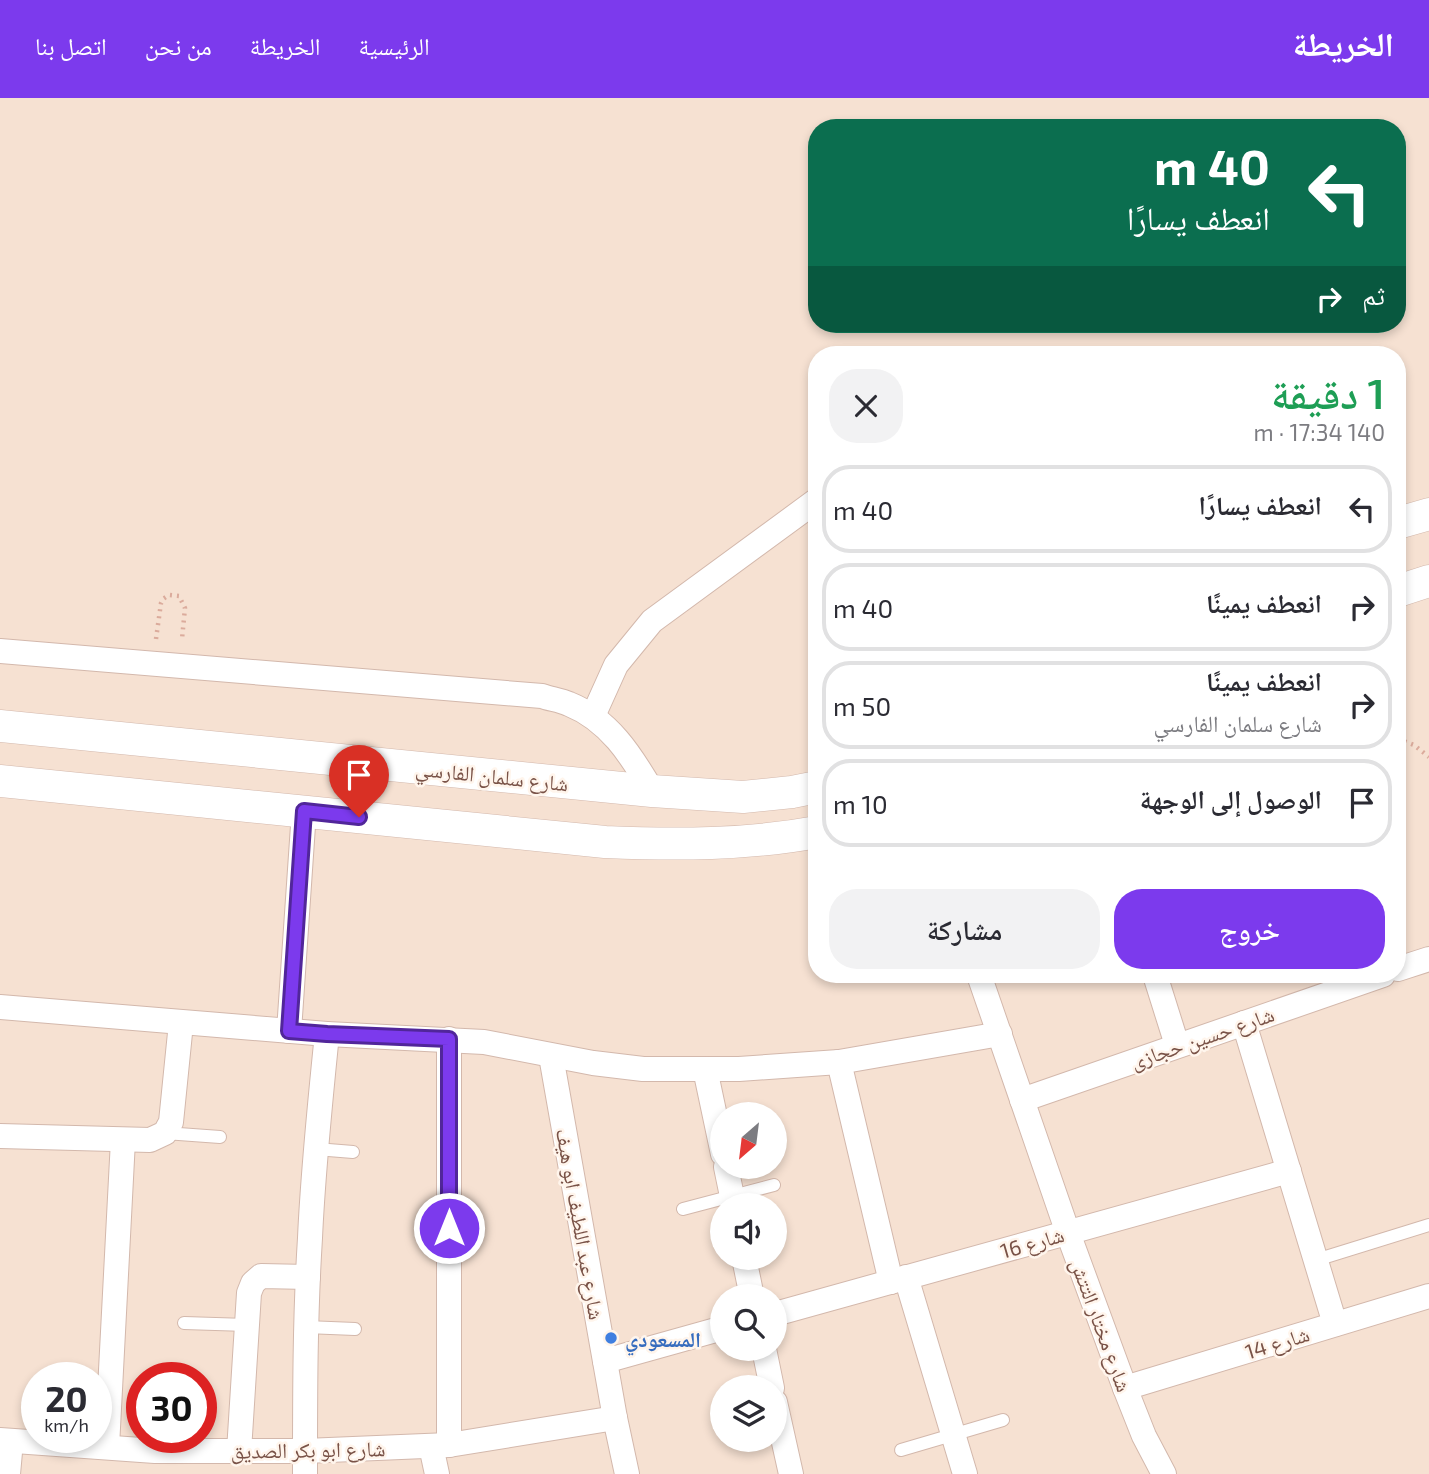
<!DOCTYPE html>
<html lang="ar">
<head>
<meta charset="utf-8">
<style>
	body { margin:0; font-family:"Exo 2","Noto Naskh Arabic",sans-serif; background:#f2f2f3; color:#2b2b33; direction:rtl; height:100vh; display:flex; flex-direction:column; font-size:26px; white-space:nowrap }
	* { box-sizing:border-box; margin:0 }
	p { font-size:23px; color:#7c7c81 }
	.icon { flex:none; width:38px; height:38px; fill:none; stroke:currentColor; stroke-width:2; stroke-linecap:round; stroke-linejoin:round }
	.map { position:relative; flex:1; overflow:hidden; direction:ltr }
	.side { position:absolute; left:808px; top:248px; width:598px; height:637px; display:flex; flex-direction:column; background:#fff; border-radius:28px; box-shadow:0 4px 10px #0003; direction:rtl }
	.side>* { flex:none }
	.top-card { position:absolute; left:808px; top:21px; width:598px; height:214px; border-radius:28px; box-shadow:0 4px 10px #0003; direction:rtl; background:#0b6e4f; color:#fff; overflow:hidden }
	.needle { width:46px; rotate:208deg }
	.tools { position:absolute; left:710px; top:1004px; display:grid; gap:14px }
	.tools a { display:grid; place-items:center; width:77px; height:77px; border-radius:50%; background:#fff; box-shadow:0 4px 10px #0003; font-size:35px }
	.speed { position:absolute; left:21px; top:1264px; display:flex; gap:14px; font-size:35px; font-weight:700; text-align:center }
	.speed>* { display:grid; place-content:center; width:91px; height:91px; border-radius:50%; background:#fff; box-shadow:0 4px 10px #0003; line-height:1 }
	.speed small { font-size:18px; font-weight:400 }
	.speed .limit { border:10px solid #d22; background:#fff; color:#111 }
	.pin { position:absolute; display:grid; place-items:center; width:60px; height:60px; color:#fff; margin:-72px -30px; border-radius:50% 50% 50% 0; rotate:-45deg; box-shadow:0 0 7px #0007 }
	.pin .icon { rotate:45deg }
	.me { position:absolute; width:77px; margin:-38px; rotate:0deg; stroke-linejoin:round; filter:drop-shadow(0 0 5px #0008) }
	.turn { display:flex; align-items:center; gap:24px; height:147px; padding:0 21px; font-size:32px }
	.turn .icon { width:91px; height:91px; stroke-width:2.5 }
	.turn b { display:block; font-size:49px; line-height:60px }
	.then { display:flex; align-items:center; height:66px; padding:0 21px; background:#0003; gap:14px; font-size:26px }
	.round { display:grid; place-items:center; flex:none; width:74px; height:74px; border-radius:28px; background:#f2f2f3 }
	.headline { display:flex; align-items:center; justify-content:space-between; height:119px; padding:0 21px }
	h1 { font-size:42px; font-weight:600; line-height:52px; color:#1e9e55 }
	.action { display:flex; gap:14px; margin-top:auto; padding:14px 21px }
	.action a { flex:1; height:80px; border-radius:28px; background:#7c3aed; color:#fff; font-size:28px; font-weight:600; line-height:80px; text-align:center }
	.action a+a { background:#f2f2f3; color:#2b2b33 }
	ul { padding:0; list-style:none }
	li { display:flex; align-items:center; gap:21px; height:88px; margin:0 14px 10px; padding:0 7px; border:4px solid #e1e1e2; border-radius:28px }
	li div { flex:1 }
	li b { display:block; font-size:26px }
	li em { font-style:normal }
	header { display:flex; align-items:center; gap:42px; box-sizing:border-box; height:98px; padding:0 35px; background:#7c3aed; color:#fff }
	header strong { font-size:33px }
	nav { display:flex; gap:38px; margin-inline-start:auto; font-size:24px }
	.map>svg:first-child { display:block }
</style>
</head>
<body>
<header>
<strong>الخريطة</strong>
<nav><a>الرئيسية</a><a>الخريطة</a><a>من نحن</a><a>اتصل بنا</a></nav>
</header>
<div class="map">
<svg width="1429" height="1376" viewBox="0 0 1429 1376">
	<rect width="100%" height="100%" fill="#fef0e4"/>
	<path fill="#f6e1d2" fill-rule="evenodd" d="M0 0H1429V1376H0ZM817 30H1398V226H817ZM817 257H1398V877H817ZM723 1017H775V1069H723ZM723 1108H775V1160H723ZM723 1199H775V1251H723ZM37 1279H96V1339H37ZM142 1279H201V1339H142ZM723 1290H775V1342H723Z"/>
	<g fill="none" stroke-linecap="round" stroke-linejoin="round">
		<defs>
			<g id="service">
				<path d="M165 1035 220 1039"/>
				<path d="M316 1051 353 1054"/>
				<path d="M683 1111 774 1087"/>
				<path d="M1316 1162 1429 1127"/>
				<path d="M184 1225 247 1227"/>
				<path d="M306 1229 355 1231"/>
				<path d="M901 1352 1003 1322"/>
			</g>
			<g id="minor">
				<path d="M0 553 542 598C550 601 560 602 569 606 609 622 631 657 652 693"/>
				<path d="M593 618 616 567 652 523 817 402"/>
				<path d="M1398 871 1429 861"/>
				<path d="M979 877 1068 1135 1125 1290 1144 1338 1164 1376"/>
				<path d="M1155 877 1177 947"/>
				<path d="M0 909 327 936 484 944 593 965 643 971H739L839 964 1000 936"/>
				<path d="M1244 925 1335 1226"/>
				<path d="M289 933 304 713"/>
				<path d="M449 941V1347"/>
				<path d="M551 958 615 1320 627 1376"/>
				<path d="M839 964 891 1184"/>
				<path d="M705 971 723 1056"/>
				<path d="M1022 1002 1383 877"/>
				<path d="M0 1038 150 1042 165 1035 171 1024 181 925"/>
				<path d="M726 1069 734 1108"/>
				<path d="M744 1160 752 1199"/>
				<path d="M906 1179 965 1376"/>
				<path d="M775 1216 1289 1073"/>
				<path d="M764 1251 772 1290"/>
				<path d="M605 1263 723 1230"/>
				<path d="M1125 1290 1429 1198"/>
				<path d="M775 1304 791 1376"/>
				<path d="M0 1342 155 1353H305L449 1347 615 1320"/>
				<path d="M431 1348 437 1376"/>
				<path d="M107 1349 123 1042"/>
				<path d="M239 1353 249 1195 253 1185 261 1178 308 1179"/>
				<path d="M8 1376 11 1343"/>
				<path d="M305 1376C305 1297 305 1218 310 1140 313 1072 320 1004 327 936"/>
			</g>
			<g id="tertiary">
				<path d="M1398 425 1429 416"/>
				<path d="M1398 493 1429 483"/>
				<path d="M0 628 652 693 743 699 792 694 817 689"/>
				<path d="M0 683 605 744C676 747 747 747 817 734"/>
			</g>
		</defs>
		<use href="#service" stroke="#d3b8ac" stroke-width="14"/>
		<use href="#minor" stroke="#d3b8ac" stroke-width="26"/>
		<use href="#tertiary" stroke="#d3b8ac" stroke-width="33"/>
		<g stroke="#dbab9c" stroke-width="4.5" stroke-dasharray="2 5" stroke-linecap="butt">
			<path d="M156 541 161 505 163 501 169 497 179 498 185 510 182 541"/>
			<path d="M1398 641 1414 647 1429 659"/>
		</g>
		<use href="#service" stroke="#fff" stroke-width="12"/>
		<use href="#minor" stroke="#fff" stroke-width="24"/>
		<use href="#tertiary" stroke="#fff" stroke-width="32"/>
	</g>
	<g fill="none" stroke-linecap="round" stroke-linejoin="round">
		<defs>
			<path id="route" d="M359 719 304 713 289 933 327 936 449 941V1130"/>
		</defs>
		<use href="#route" stroke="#51269a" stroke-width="18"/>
		<use href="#route" stroke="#7c3aed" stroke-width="12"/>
	</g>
	<circle fill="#3f7fe0" stroke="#fff5ec" stroke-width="2.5" cx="611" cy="1240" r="7"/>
	<g text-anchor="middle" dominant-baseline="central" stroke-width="5" stroke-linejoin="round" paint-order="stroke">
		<g font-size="21" fill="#795247" stroke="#fff5ec">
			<text transform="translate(492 677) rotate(6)">شارع سلمان الفارسي</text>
			<text transform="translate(1202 939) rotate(-19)">شارع حسين حجازى</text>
			<text transform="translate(581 1126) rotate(80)">شارع عبد اللطيف ابو هيف</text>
			<text transform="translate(1032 1144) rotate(-16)">شارع 16</text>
			<text transform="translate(1102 1227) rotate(70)">شارع مختار التتش</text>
			<text transform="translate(1277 1244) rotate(-17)">شارع 14</text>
			<text transform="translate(308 1351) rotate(-1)">شارع ابو بكر الصديق</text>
		</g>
		<g font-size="21" font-weight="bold" fill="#366cbe" stroke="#fff5ec" text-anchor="start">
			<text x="625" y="1240">المسعودي</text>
		</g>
	</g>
</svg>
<div class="tools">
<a><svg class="needle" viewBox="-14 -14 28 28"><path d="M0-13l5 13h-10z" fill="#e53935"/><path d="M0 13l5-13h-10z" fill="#7c7c81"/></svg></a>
<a><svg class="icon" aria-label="sound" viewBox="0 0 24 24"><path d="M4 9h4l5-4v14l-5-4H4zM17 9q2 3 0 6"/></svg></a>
<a><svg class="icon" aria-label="search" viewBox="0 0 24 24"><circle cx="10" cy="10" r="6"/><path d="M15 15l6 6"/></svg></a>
<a><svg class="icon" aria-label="layers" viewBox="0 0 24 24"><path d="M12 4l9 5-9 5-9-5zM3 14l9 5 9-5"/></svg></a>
</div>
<div class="speed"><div>20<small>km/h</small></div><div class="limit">30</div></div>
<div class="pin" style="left:359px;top:719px;background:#d93025"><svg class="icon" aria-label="arrive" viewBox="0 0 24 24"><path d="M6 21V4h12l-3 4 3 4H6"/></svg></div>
<svg class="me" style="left:449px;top:1130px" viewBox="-20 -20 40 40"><circle r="17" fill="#7c3aed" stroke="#fff" stroke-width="3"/><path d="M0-11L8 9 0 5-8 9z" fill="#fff"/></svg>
<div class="top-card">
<div class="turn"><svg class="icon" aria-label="left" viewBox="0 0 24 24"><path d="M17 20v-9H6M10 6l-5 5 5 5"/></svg><div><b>40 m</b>انعطف يسارًا</div></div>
<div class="then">ثم<svg class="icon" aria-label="right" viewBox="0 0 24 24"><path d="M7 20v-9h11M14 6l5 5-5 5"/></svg></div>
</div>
<section class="side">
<div class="headline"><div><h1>1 دقيقة</h1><p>140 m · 17:34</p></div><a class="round"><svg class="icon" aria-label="close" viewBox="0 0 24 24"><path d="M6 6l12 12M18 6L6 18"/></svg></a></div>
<ul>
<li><svg class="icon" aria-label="left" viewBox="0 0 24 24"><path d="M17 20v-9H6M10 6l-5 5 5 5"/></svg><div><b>انعطف يسارًا</b></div><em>40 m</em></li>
<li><svg class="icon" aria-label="right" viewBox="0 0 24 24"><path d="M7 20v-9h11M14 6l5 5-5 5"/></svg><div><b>انعطف يمينًا</b></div><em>40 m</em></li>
<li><svg class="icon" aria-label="right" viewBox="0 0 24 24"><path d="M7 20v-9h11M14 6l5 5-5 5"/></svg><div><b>انعطف يمينًا</b><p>شارع سلمان الفارسي</p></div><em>50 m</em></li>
<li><svg class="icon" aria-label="arrive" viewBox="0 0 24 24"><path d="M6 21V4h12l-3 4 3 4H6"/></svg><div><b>الوصول إلى الوجهة</b></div><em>10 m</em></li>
</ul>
<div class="action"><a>خروج</a><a>مشاركة</a></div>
</section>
</div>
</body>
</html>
